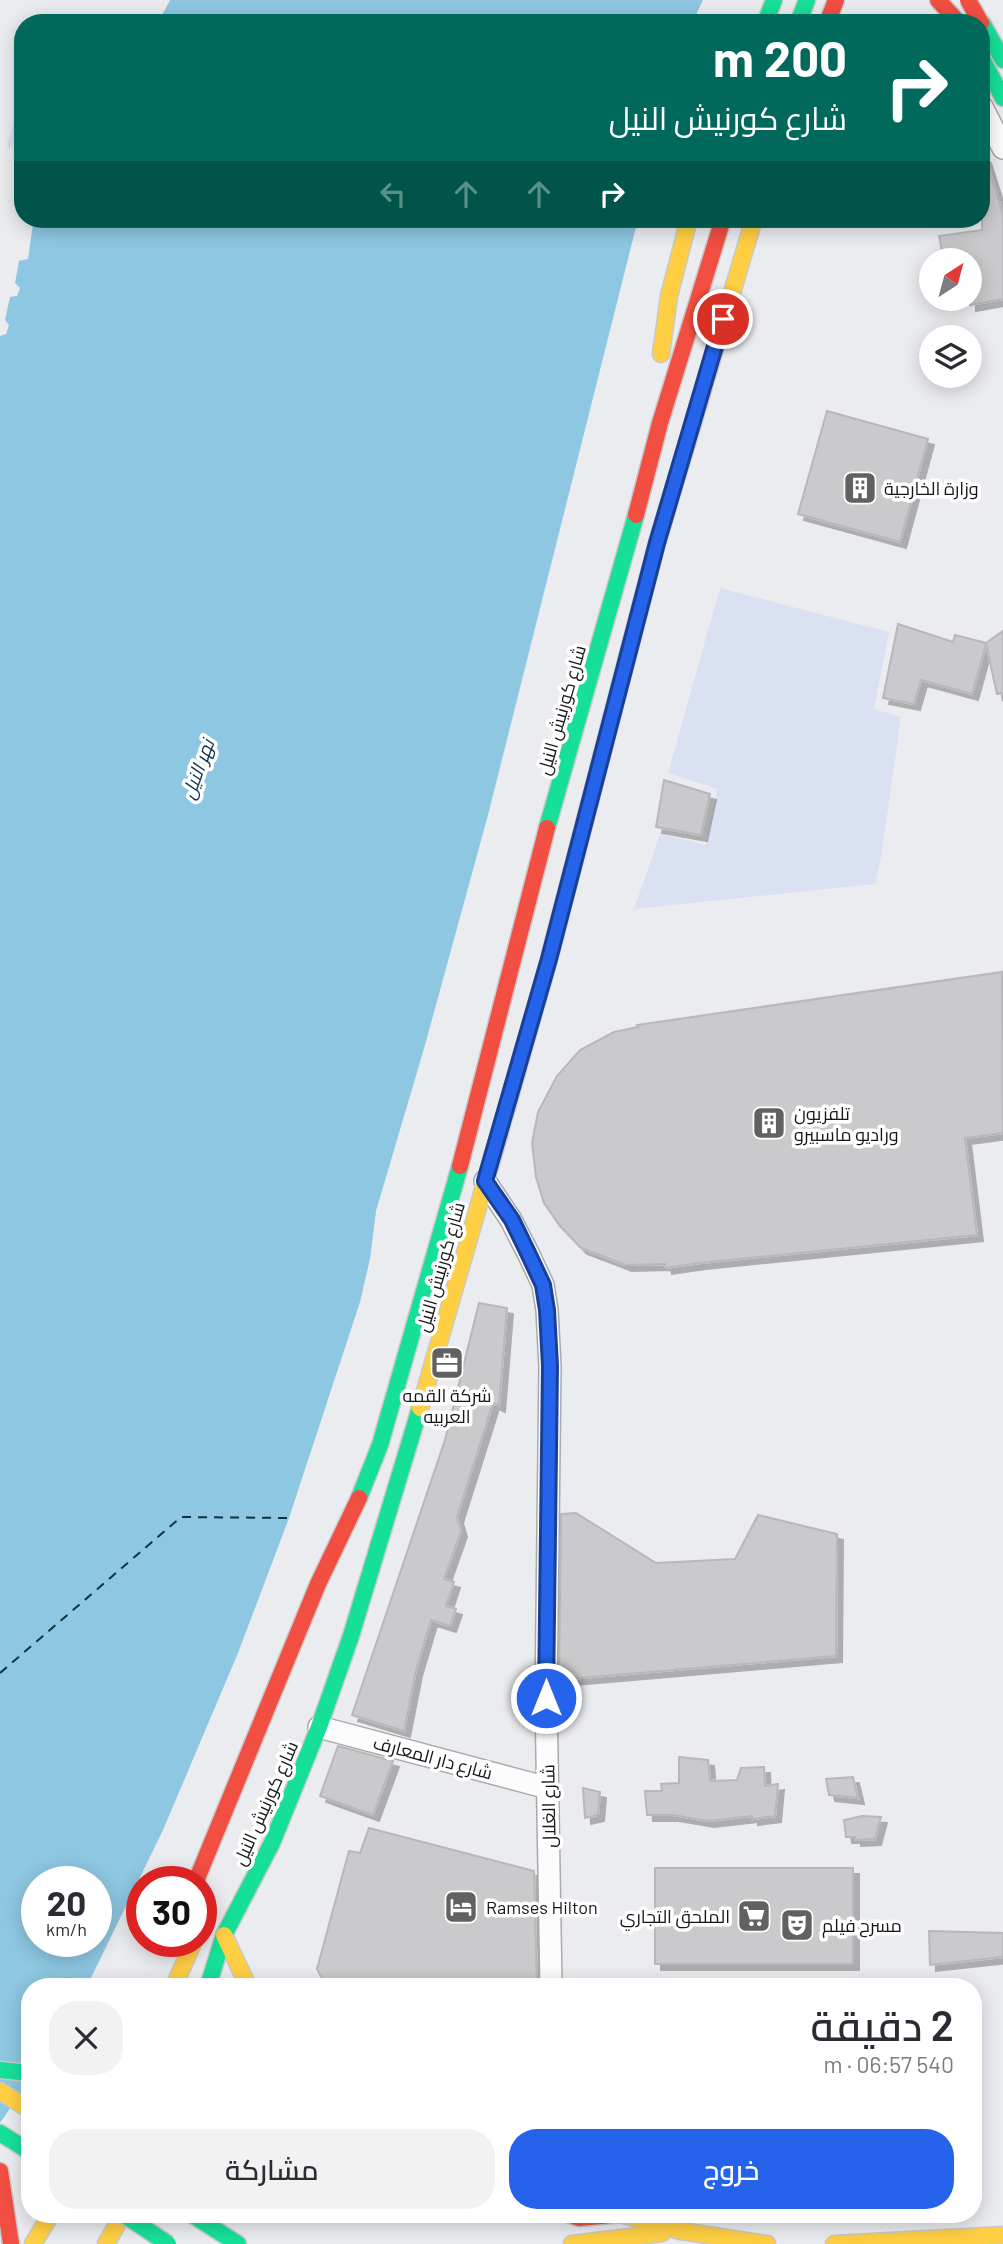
<!DOCTYPE html>
<html lang="ar">
<head>
<meta charset="utf-8">
<style>
	body { margin:0; font-family:Barlow,Cairo,sans-serif; background:#f2f2f3; color:#2b2b33; direction:rtl; height:100vh; display:flex; flex-direction:column; font-size:26px; white-space:nowrap }
	* { box-sizing:border-box; margin:0 }
	p { font-size:23px; color:#7c7c81 }
	.icon { flex:none; width:38px; height:38px; fill:none; stroke:currentColor; stroke-width:2; stroke-linecap:round; stroke-linejoin:round }
	.map { position:relative; flex:1; overflow:hidden; direction:ltr }
	.sheet { position:absolute; left:21px; top:1978px; width:961px; height:245px; display:flex; flex-direction:column; background:#fff; border-radius:28px; box-shadow:0 4px 18px #0003; direction:rtl }
	.sheet>* { flex:none }
	.banner { position:absolute; left:14px; top:14px; width:976px; height:214px; border-radius:28px; box-shadow:0 4px 18px #0003; direction:rtl; background:#00695c; color:#fff; overflow:hidden }
	.needle { width:46px; rotate:36deg }
	.buttons { position:absolute; left:919px; top:248px; display:grid; gap:14px }
	.buttons a { display:grid; place-items:center; width:63px; height:63px; border-radius:50%; background:#fff; box-shadow:0 4px 18px #0003; font-size:35px }
	.speed { position:absolute; left:21px; top:1866px; display:flex; gap:14px; font-size:35px; font-weight:700; text-align:center }
	.speed>* { display:grid; place-content:center; width:91px; height:91px; border-radius:50%; background:#fff; box-shadow:0 4px 18px #0003; line-height:1 }
	.speed small { font-size:18px; font-weight:400 }
	.speed .limit { border:10px solid #d22; background:#fff; color:#111 }
	.pin { position:absolute; display:grid; place-items:center; width:60px; height:60px; color:#fff; margin:-30px; border:4px solid #fff; border-radius:50%; box-shadow:0 2px 7px #0007 }
	.me { position:absolute; width:77px; margin:-38px; rotate:0deg; stroke-linejoin:round; filter:drop-shadow(0 0 5px #0008) }
	.turn { display:flex; align-items:center; gap:24px; height:147px; padding:0 28px; font-size:32px }
	.turn .icon { width:91px; height:91px; stroke-width:2.5 }
	.turn b { display:block; font-size:49px; line-height:60px }
	.lanes { display:flex; align-items:center; height:66px; padding:0 28px; background:#0003; justify-content:center; gap:35px; direction:ltr }
	.lanes .off { opacity:.35 }
	.round { display:grid; place-items:center; flex:none; width:74px; height:74px; border-radius:28px; background:#f2f2f3 }
	.overview { display:flex; align-items:center; justify-content:space-between; height:119px; padding:0 28px }
	h1 { font-size:42px; font-weight:600; line-height:52px }
	.button { display:flex; gap:14px; margin-top:auto; padding:14px 28px }
	.button a { flex:1; height:80px; border-radius:28px; background:#2563eb; color:#fff; font-size:28px; font-weight:600; line-height:80px; text-align:center }
	.button a+a { background:#f2f2f3; color:#2b2b33 }
	.map>svg:first-child { display:block }
</style>
</head>
<body>
<div class="map">
<svg width="1003" height="2244" viewBox="0 0 1003 2244">
	<defs>
		<filter id="shadow"><feDropShadow dx="6" dy="6" stdDeviation="0" flood-color="#0004"/></filter>
	</defs>
	<rect width="100%" height="100%" fill="#ebecef"/>
	<g fill="#dae1f3">
		<path d="M23 118V134L9 149 7 144 15 119Z"/>
		<path d="M720 588 889 632 874 709 901 717 881 858 875 884 634 909 660 834 706 845 717 789 668 773Z"/>
	</g>
	<g fill="#8ec7e1" fill-rule="evenodd">
		<path d="M170 0H703L692 23H158Z"/>
		<path d="M39 219H638L488 815 425 1045 376 1211 370 1259 360 1302 289 1518 238 1653 163 1830 87 1986H30V2079L0 2123V336L6 334 9 325 5 320 10 297 17 296 20 288 15 283 19 261 28 259 33 224ZM37 1881H96V1941H37Z"/>
	</g>
	<g fill="none" stroke-linecap="round" stroke-linejoin="round">
		<path stroke="#0d3342" stroke-width="2" stroke-dasharray="9 7" stroke-linecap="butt" d="M0 1673 181 1517 289 1518"/>
	</g>
	<g fill="#cacacc" stroke="#b8b8ba" stroke-width="2" filter="url(#shadow)">
		<path d="M982 157H985L1003 214V299L970 305V261H944L939 236 982 230Z"/>
		<path d="M827 411 928 439 900 542 798 514Z"/>
		<path d="M898 624 953 642 955 635 986 643 1003 631V693L997 694 986 644 972 694 921 680 914 704 883 698Z"/>
		<path d="M664 780 710 794 701 835 656 827Z"/>
		<path d="M1002 972 1003 1133 965 1138 977 1235 700 1263 666 1268 665 1264 626 1265 581 1248 560 1226 544 1203 536 1177 532 1143 538 1112 557 1076 580 1050 614 1032 638 1027 637 1025Z"/>
		<path d="M479 1303 507 1308 499 1406 493 1403 457 1517 461 1531 444 1579 454 1582 446 1606 456 1609 450 1626 431 1620 416 1670 404 1731 352 1715 445 1440Z"/>
		<path d="M576 1513 656 1563 735 1559 758 1515 837 1534 836 1656 559 1680 561 1514Z"/>
		<path d="M338 1746 393 1761 373 1815 320 1796Z"/>
		<path d="M679 1757 708 1760 710 1781 737 1780 741 1768 764 1767 765 1786 778 1784 775 1816 752 1819V1816L708 1821 673 1815H647L645 1791H662L661 1784 679 1783Z"/>
		<path d="M853 1777 858 1798 829 1795 826 1779Z"/>
		<path d="M583 1788 600 1792 598 1815 585 1818Z"/>
		<path d="M862 1816 881 1817 875 1839 855 1840V1837H846L844 1820Z"/>
		<path d="M369 1828 534 1871 537 1986H326L317 1969 349 1851 360 1853Z"/>
		<rect x="655" y="1868" width="198" height="96"/>
		<path d="M929 1931 1003 1933V1957L930 1965Z"/>
	</g>
	<g fill="none" stroke-linecap="round" stroke-linejoin="round">
		<defs>
			<g id="street">
				<path d="M982 107 1003 148"/>
				<path d="M485 1181 511 1220 529 1255 543 1285 547 1310 550 1366 546 1698 551 1986"/>
				<path d="M319 1727 548 1788"/>
			</g>
			<g id="fast">
				<path d="M765 23 774 0"/>
				<path d="M798 23 807 0"/>
				<path d="M982 23 1003 60"/>
				<path d="M982 59 1003 98"/>
				<path d="M547 828 636 515"/>
				<path d="M499 1135 549 959 627 658"/>
				<path d="M359 1498 380 1445 460 1166"/>
				<path d="M208 1986 224 1935 272 1843 319 1727 351 1636 420 1408"/>
				<path d="M0 2070 30 2073"/>
				<path d="M0 2133 30 2152"/>
				<path d="M191 2214 238 2244"/>
			</g>
			<g id="slow">
				<path d="M661 354 669 296 689 219"/>
				<path d="M627 658 657 543 754 219"/>
				<path d="M420 1408 499 1135"/>
				<path d="M224 1935 248 1986"/>
				<path d="M174 1986 194 1941"/>
				<path d="M0 2091 30 2110"/>
				<path d="M621 2214 681 2231 767 2244"/>
				<path d="M33 2244 51 2214"/>
				<path d="M106 2244 123 2214"/>
				<path d="M572 2244 662 2233"/>
				<path d="M834 2244 1003 2235"/>
			</g>
			<g id="jam">
				<path d="M938 0 959 23"/>
				<path d="M827 23 836 0"/>
				<path d="M636 515 660 423 723 219"/>
				<path d="M460 1166 547 828"/>
				<path d="M196 1881 318 1584 359 1498"/>
				<path d="M0 2171 11 2244"/>
				<path d="M567 2214 579 2218 622 2214"/>
			</g>
		</defs>
		<use href="#street" stroke="#a9aaac" stroke-width="24"/>
		<use href="#fast" stroke="#c9c9cb" stroke-width="19"/>
		<use href="#slow" stroke="#c9c9cb" stroke-width="19"/>
		<use href="#jam" stroke="#c9c9cb" stroke-width="19"/>
		<use href="#street" stroke="#fcfcfd" stroke-width="21"/>
		<use href="#fast" stroke="#16e098" stroke-width="16"/>
		<use href="#slow" stroke="#ffcf43" stroke-width="16"/>
		<use href="#jam" stroke="#f24e42" stroke-width="16"/>
		<defs>
			<path id="fast-bridge" d="M123 2214 168 2244"/>
			<path id="jam-bridge" d="M968 0 981 23"/>
		</defs>
		<use href="#fast-bridge" stroke="#c9c9cb" stroke-width="19" stroke-linecap="butt"/>
		<use href="#jam-bridge" stroke="#c9c9cb" stroke-width="19" stroke-linecap="butt"/>
		<use href="#fast-bridge" stroke="#16e098" stroke-width="16"/>
		<use href="#jam-bridge" stroke="#f24e42" stroke-width="16"/>
	</g>
	<g fill="none" stroke-linecap="round" stroke-linejoin="round">
		<defs>
			<path id="route" d="M546 1698 550 1366 547 1310 543 1285 529 1255 512 1220 485 1181 549 959 657 543 723 319"/>
		</defs>
		<use href="#route" stroke="#184099" stroke-width="18"/>
		<use href="#route" stroke="#2563eb" stroke-width="12"/>
	</g>
	<defs>
		<symbol id="building-square" viewBox="-11 -11 22 22"><rect x="-9" y="-9" width="18" height="18" rx="4" fill="#616163" stroke="#fff"/><path d="M-4-6H4V6H1V3H-1V6H-4ZM-2.5-4.3h1.7v1.8h-1.7ZM.8-4.3h1.7v1.8H.8ZM-2.5-1h1.7V.8h-1.7ZM.8-1h1.7V.8H.8Z" fill="#fff"/></symbol>
		<symbol id="office-square" viewBox="-11 -11 22 22"><rect x="-9" y="-9" width="18" height="18" rx="4" fill="#616163" stroke="#fff"/><path d="M-6-3h4V-5.5h4V-3h4V5H-6ZM-1-4.5V-3h2v-1.5ZM-6 0V1H6V0Z" fill="#fff"/></symbol>
		<symbol id="hotel-square" viewBox="-11 -11 22 22"><rect x="-9" y="-9" width="18" height="18" rx="4" fill="#616163" stroke="#fff"/><path d="M-6-4.5h1.5V1H6V5H4.5V3h-9V5H-6ZM-4 0a1.8 1.8 0 1 1 3.6 0ZM.5 0V-2.5h3Q6-2.5 6 0Z" fill="#fff"/></symbol>
		<symbol id="supermarket-square" viewBox="-11 -11 22 22"><rect x="-9" y="-9" width="18" height="18" rx="4" fill="#616163" stroke="#fff"/><path d="M-6-5.5h2.5l.6 2H6L4.5 2H-2.5L-4.4-4H-6ZM-1.5 3.2a1.3 1.3 0 1 0 .1 0ZM3 3.2a1.3 1.3 0 1 0 .1 0Z" fill="#fff"/></symbol>
		<symbol id="theatre-square" viewBox="-11 -11 22 22"><rect x="-9" y="-9" width="18" height="18" rx="4" fill="#616163" stroke="#fff"/><path d="M-5-5.5Q0-4 5-5.5V0Q5 5 0 6Q-5 5-5 0ZM-3.3-2.5H-1v1.5H-3.3ZM1-2.5H3.3v1.5H1ZM-2.8 1Q0 5.5 2.8 1Z" fill="#fff"/></symbol>
	</defs>
	<g fill-rule="evenodd">
		<use href="#building-square" x="841" y="469" width="38" height="38"/>
		<use href="#building-square" x="750" y="1104" width="38" height="38"/>
		<use href="#office-square" x="428" y="1344" width="38" height="38"/>
		<use href="#hotel-square" x="442" y="1888" width="38" height="38"/>
		<use href="#supermarket-square" x="735" y="1897" width="38" height="38"/>
		<use href="#theatre-square" x="778" y="1906" width="38" height="38"/>
	</g>
	<g text-anchor="middle" dominant-baseline="central" stroke-width="7" stroke-linejoin="round" paint-order="stroke">
		<g font-size="18" fill="#161618" stroke="#fff" text-anchor="start">
			<text x="884" y="488">وزارة الخارجية</text>
			<text x="794" y="1113">تلفزيون<tspan x="794" dy="21">وراديو ماسبيرو</tspan></text>
			<text x="447" y="1395" text-anchor="middle">شركة القمه<tspan x="447" dy="21">العربيه</tspan></text>
			<text x="486" y="1907">Ramses Hilton</text>
			<text x="730" y="1916" text-anchor="end">الملحق التجاري</text>
			<text x="822" y="1925">مسرح فيلم</text>
		</g>
		<g font-size="18" fill="#161618" stroke="#fff">
			<text transform="translate(561 710) rotate(-74)">شارع كورنيش النيل</text>
			<text transform="translate(440 1267) rotate(-74)">شارع كورنيش النيل</text>
			<text transform="translate(433 1757) rotate(15)">شارع دار المعارف</text>
			<text transform="translate(265 1803) rotate(-66)">شارع كورنيش النيل</text>
			<text transform="translate(548 1806) rotate(-91)">شارع الغلال</text>
		</g>
		<g font-size="19" font-style="italic" fill="#0d3342" stroke="#fff">
			<text transform="translate(197 769) rotate(-70)">نهر النيل</text>
		</g>
	</g>
</svg>
<div class="buttons">
<a><svg class="needle" viewBox="-14 -14 28 28"><path d="M0-13l5 13h-10z" fill="#e53935"/><path d="M0 13l5-13h-10z" fill="#7c7c81"/></svg></a>
<a><svg class="icon" aria-label="layers" viewBox="0 0 24 24"><path d="M12 4l9 5-9 5-9-5zM3 14l9 5 9-5"/></svg></a>
</div>
<div class="speed"><div>20<small>km/h</small></div><div class="limit">30</div></div>
<div class="pin" style="left:723px;top:319px;background:#d93025"><svg class="icon" aria-label="arrive" viewBox="0 0 24 24"><path d="M6 21V4h12l-3 4 3 4H6"/></svg></div>
<svg class="me" style="left:546px;top:1698px" viewBox="-20 -20 40 40"><circle r="17" fill="#2563eb" stroke="#fff" stroke-width="3"/><path d="M0-11L8 9 0 5-8 9z" fill="#fff"/></svg>
<div class="banner">
<div class="turn"><svg class="icon" aria-label="right" viewBox="0 0 24 24"><path d="M7 20v-9h11M14 6l5 5-5 5"/></svg><div><b>200 m</b>شارع كورنيش النيل</div></div>
<div class="lanes"><svg class="icon off" aria-label="left" viewBox="0 0 24 24"><path d="M17 20v-9H6M10 6l-5 5 5 5"/></svg><svg class="icon off" aria-label="ahead" viewBox="0 0 24 24"><path d="M12 20V5M6 11l6-6 6 6"/></svg><svg class="icon off" aria-label="ahead" viewBox="0 0 24 24"><path d="M12 20V5M6 11l6-6 6 6"/></svg><svg class="icon" aria-label="right" viewBox="0 0 24 24"><path d="M7 20v-9h11M14 6l5 5-5 5"/></svg></div>
</div>
<section class="sheet">
<div class="overview"><div><h1>2 دقيقة</h1><p>540 m · 06:57</p></div><a class="round"><svg class="icon" aria-label="close" viewBox="0 0 24 24"><path d="M6 6l12 12M18 6L6 18"/></svg></a></div>
<div class="button"><a>خروج</a><a>مشاركة</a></div>
</section>
</div>
</body>
</html>
